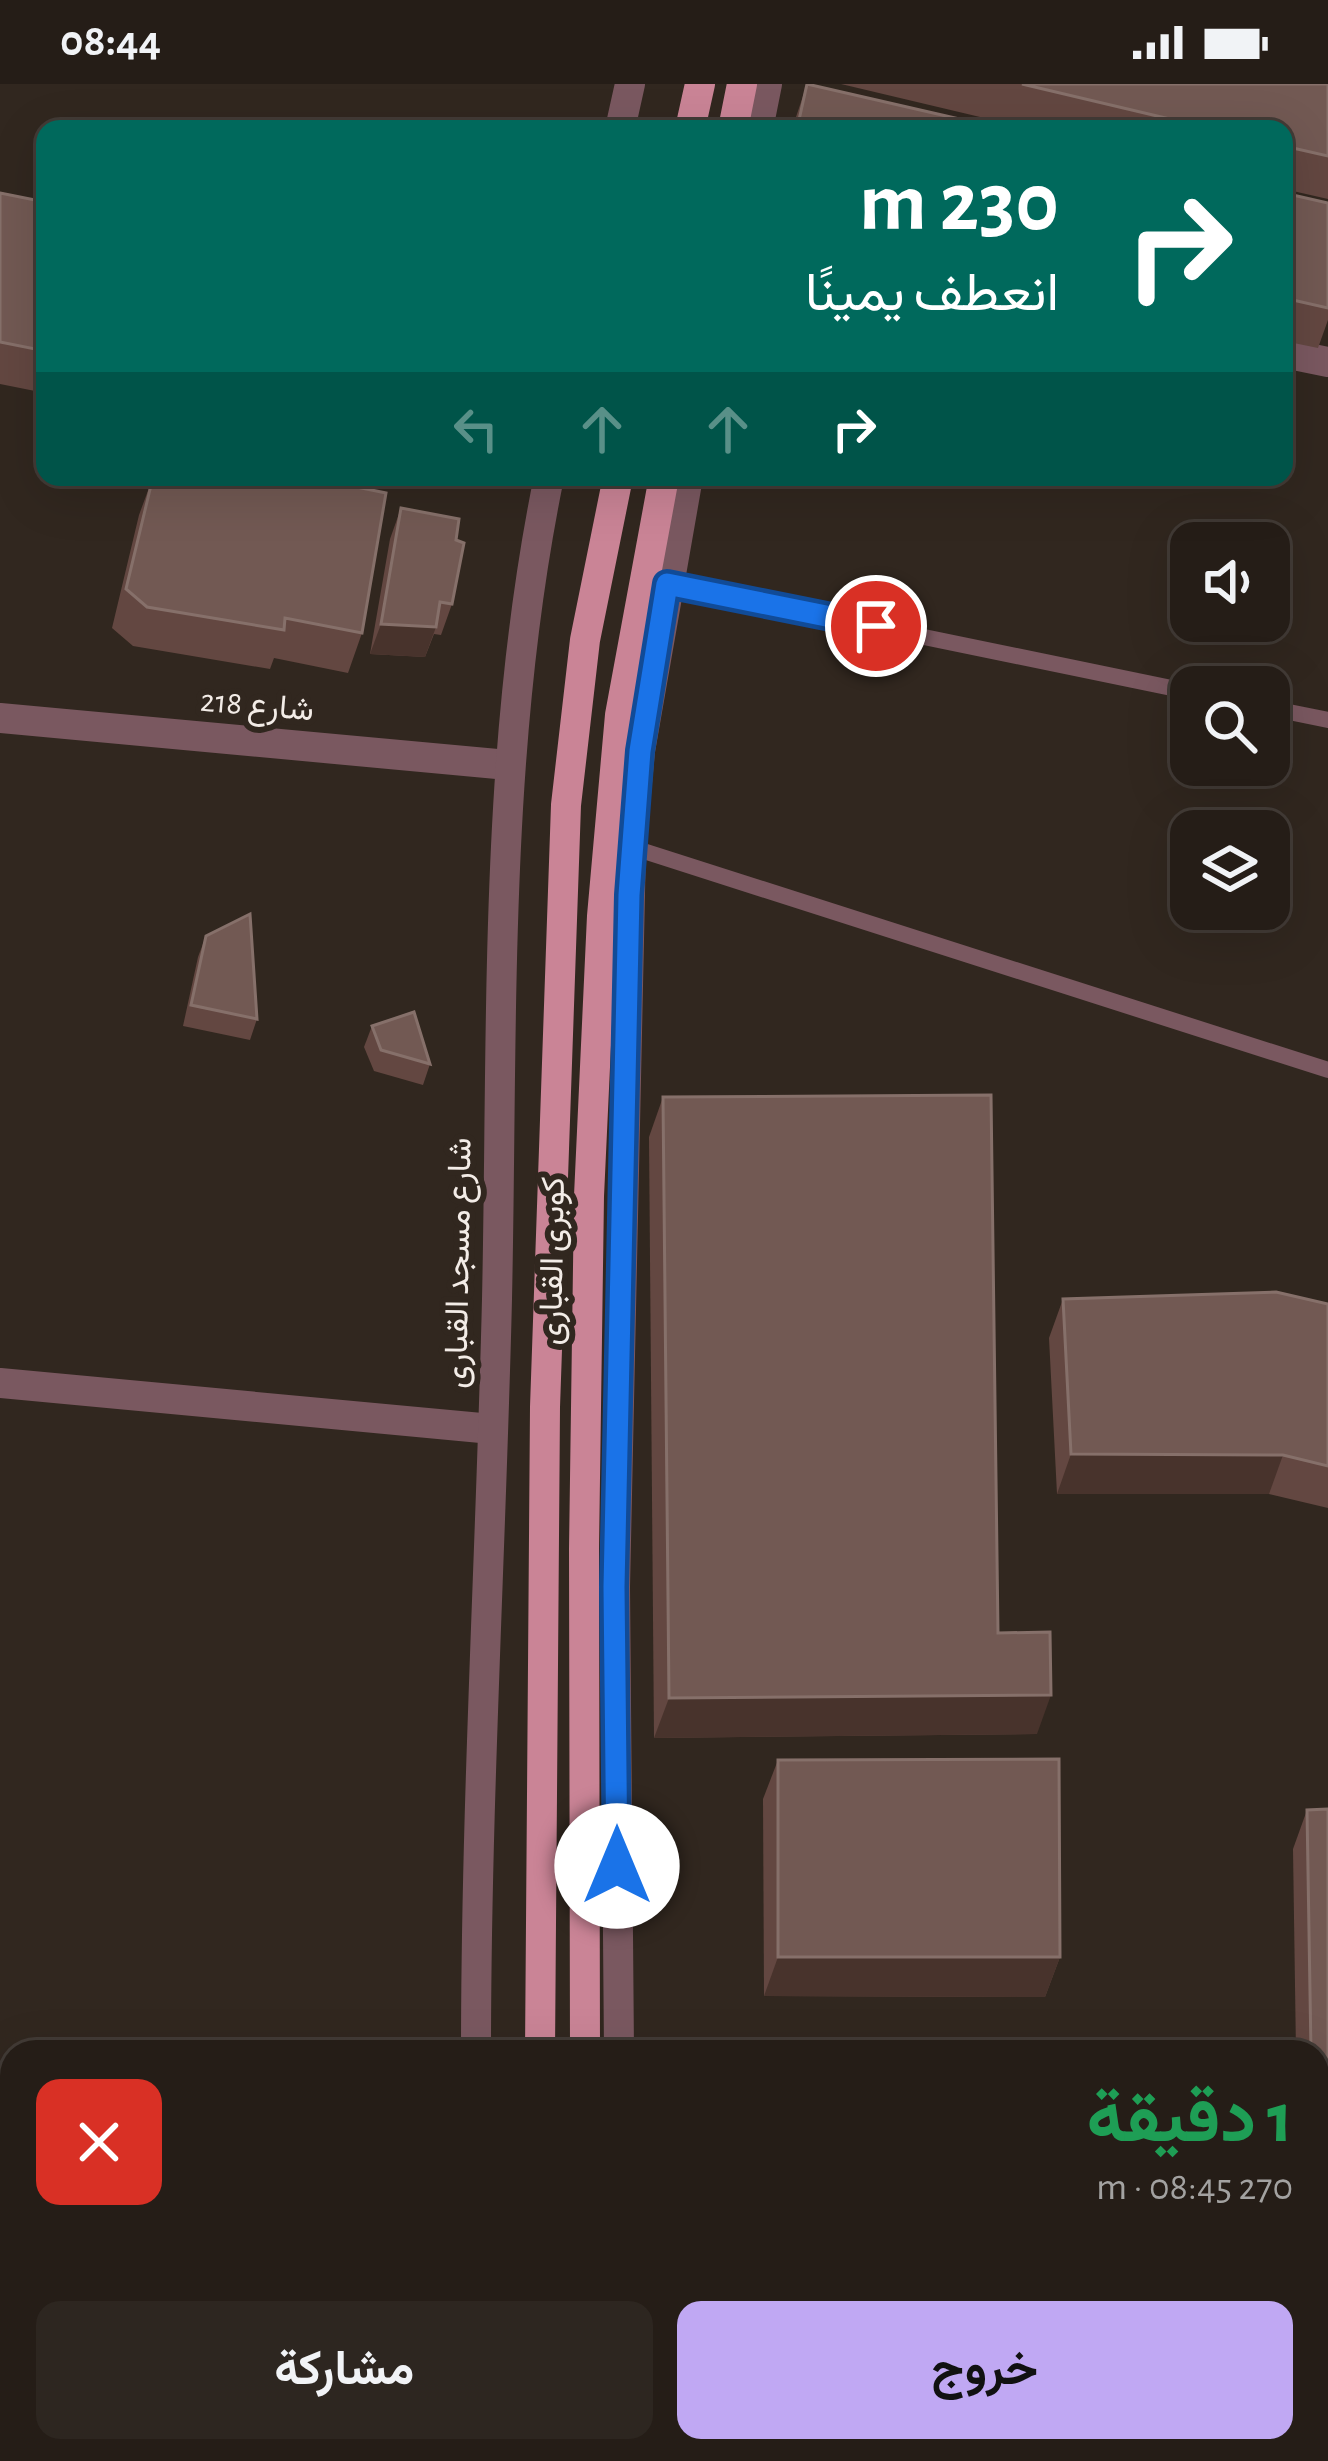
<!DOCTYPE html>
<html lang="ar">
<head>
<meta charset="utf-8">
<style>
	body { margin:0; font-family:"Alegreya Sans",Vazirmatn,sans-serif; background:#2d2620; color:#f1f3f6; direction:rtl; height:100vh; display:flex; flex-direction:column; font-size:45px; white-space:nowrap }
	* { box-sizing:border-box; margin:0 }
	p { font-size:39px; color:#a3a2a1 }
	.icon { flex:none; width:66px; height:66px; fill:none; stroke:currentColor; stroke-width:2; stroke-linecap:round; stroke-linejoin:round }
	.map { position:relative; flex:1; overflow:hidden; direction:ltr }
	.panel { position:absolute; left:0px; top:1956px; width:1329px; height:423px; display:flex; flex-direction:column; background:#251d17; border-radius:36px 36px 0 0; box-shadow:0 12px 48px #0002,0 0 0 3px #423b36; direction:rtl }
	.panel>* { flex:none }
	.guide { position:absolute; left:36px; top:36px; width:1257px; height:366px; border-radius:24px; box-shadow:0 12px 48px #0002,0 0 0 3px #423b36; direction:rtl; background:#00695c; color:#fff; overflow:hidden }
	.controls { position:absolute; left:1170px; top:438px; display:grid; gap:24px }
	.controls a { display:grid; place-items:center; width:120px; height:120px; border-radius:24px; background:#251d17; box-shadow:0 12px 48px #0002,0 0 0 3px #423b36; font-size:60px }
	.pin { position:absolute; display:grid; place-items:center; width:102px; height:102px; color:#fff; margin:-51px; border:6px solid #fff; border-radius:50%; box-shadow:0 3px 12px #0007 }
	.me { position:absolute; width:132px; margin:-66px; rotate:0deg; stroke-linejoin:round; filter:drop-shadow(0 0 9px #0008) }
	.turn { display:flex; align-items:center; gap:42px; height:252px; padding:0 36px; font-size:54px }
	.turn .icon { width:156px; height:156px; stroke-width:2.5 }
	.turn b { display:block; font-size:84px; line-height:102px }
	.lanes { display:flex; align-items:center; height:114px; padding:0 36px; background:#0003; justify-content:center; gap:60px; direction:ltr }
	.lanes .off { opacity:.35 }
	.round { display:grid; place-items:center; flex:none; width:126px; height:126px; border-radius:24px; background:#2d2620 }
	.head { display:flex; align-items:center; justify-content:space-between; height:204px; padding:0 36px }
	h1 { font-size:72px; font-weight:700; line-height:90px; color:#1e9e55 }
	.button { display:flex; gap:24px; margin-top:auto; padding:24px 36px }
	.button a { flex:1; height:138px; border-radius:24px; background:#c0a8f3; color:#111; font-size:48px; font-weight:700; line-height:138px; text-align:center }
	.button a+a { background:#2d2620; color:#f1f3f6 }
	.status { display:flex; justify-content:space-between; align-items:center; height:84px; padding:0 60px; background:#251d17; direction:ltr }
	.status svg { height:33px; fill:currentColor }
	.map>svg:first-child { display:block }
</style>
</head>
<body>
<div class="status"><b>08:44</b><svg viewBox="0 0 49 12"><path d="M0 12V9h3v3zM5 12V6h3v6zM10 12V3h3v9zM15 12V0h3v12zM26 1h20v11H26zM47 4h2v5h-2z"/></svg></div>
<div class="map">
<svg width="1328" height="2377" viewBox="0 0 1328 2377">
	<rect width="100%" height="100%" fill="#31271f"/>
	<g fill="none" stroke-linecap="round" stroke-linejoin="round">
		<g stroke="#7a5860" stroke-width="16">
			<path d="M667 500 1191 608"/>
			<path d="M1269 624 1328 636"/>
			<path d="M631 763 1328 986"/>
			<path d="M1317 2281H1328"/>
		</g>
		<g stroke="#7a5860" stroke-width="30">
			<path d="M1284 269 1328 278"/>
			<path d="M0 634 508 681"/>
			<path d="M0 1299 492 1345"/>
		</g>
		<g stroke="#7a5860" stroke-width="30">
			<path d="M620 45 630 0"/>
			<path d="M758 45 767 0"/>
			<path d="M476 1968C476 1717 491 1466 497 1215 503 940 493 665 549 393"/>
			<path d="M619 1968 615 1503 631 763 640 667 688 393"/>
			<path d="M478 2367V2377"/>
			<path d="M622 2367V2377"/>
		</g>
		<g stroke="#ca8496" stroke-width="30">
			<path d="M690 45 700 0"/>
			<path d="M733 45 742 0"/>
			<path d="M540 1968 545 1323 566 721 585 556 618 393"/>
			<path d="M585 1968 584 1465 589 1112 602 832 620 631 664 393"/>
			<path d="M586 2367V2377"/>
			<path d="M535 2377V2367"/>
		</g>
	</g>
	<g fill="#634741">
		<path d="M807 0 1003 45H792Z"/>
		<path d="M841 0H1328V115L1284 105V45H1031Z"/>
		<path d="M0 109 45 118V309L0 300Z"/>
		<path d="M1284 109 1328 119V236L1318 264 1284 257Z"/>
		<path d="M153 393 362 549 348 589 274 574 270 585 133 562 112 544 139 431Z"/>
		<path d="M401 424 456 456 452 520 441 551 434 550 425 573 370 570 390 455Z"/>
		<path d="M206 852 257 935 250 956 183 942 198 873Z"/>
		<path d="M372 942 430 980 423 1001 374 987 364 963Z"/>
		<path d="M663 1013 998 1549 1037 1650 654 1654 649 1053Z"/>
		<path d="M1063 1215 1328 1220V1424L1269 1410H1057L1049 1254Z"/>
		<path d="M778 1676 1060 1873 1045 1913 764 1912 763 1715Z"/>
		<path d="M1307 1726 1317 1968H1296L1293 1765Z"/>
		<path d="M702 2367H972V2377H699Z"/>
		<path d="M1008 2367H1279V2377H1004Z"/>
	</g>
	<g fill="#48332c">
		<path d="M381 540 436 543 425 573 370 570Z"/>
		<path d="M1071 1370 1283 1371 1269 1410H1057Z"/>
		<path d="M1051 1611 1037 1650 654 1654 669 1614Z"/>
		<path d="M778 1873H1060L1045 1913 764 1912Z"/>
		<rect x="1317" y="2098" width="11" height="39"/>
	</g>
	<g fill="#725953" stroke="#86706a" stroke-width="3">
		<path d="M807 0 1003 45H797Z"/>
		<path d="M1022 0H1328V72L1284 62V45H1212Z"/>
		<path d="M0 109 45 118V267L0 258Z"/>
		<path d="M1284 109 1328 119V224L1284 214Z"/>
		<path d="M153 393H308L386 409 362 549 285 534 284 546 147 523 126 505Z"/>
		<path d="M401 424 459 435 456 456 464 459 452 520 440 518 436 543 381 540Z"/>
		<path d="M250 830 257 935 191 921 206 852Z"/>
		<path d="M414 928 430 980 381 966 372 942Z"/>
		<path d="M991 1011 998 1549 1050 1548 1051 1611 669 1614 663 1013Z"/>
		<path d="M1276 1208 1328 1220V1382L1283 1371 1071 1370 1063 1215Z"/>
		<path d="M1059 1675 1060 1873H778V1676Z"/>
		<path d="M1328 1725V2098H1317V1968H1311L1307 1726Z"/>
		<path d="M1047 1960 1048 1968H774V1966Z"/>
		<rect x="707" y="2367" width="265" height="10"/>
		<rect x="1014" y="2367" width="265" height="10"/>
	</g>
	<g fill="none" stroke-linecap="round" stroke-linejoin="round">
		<defs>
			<path id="route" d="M617 1782 614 1503 629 811 640 667 667 500 876 542"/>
		</defs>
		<use href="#route" stroke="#114b97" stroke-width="30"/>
		<use href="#route" stroke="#1a73e8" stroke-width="21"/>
	</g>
	<g text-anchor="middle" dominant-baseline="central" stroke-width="12" stroke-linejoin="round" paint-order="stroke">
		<g font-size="33" fill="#f3ece7" stroke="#31271f">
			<text transform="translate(257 622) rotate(5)">شارع 218</text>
			<text transform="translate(553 1177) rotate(-89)">كوبرى القبارى</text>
			<text transform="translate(459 1179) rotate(-89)">شارع مسجد القبارى</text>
		</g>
	</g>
</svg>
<div class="controls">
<a><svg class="icon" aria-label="sound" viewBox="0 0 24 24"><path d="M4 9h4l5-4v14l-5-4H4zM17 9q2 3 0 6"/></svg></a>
<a><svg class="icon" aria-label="search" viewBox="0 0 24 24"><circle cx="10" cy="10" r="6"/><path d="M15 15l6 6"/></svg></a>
<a><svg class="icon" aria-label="layers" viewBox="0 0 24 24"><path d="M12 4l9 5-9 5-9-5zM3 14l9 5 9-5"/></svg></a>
</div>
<div class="pin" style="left:876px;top:542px;background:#d93025"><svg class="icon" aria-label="arrive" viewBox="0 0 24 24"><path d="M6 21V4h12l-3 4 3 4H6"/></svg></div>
<svg class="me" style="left:617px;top:1782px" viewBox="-20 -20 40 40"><circle r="19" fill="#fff"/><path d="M0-13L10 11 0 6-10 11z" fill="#1a73e8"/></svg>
<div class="guide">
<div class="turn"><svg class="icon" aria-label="right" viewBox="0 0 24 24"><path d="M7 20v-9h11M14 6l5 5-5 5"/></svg><div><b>230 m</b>انعطف يمينًا</div></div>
<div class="lanes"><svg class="icon off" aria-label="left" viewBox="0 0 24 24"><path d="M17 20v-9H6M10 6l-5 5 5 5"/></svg><svg class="icon off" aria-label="ahead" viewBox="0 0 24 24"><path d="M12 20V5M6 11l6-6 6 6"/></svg><svg class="icon off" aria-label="ahead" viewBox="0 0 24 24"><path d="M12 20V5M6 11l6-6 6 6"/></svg><svg class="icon" aria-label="right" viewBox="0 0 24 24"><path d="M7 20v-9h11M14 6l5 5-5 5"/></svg></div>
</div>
<section class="panel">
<div class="head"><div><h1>1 دقيقة</h1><p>270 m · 08:45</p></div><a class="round" style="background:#d93025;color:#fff"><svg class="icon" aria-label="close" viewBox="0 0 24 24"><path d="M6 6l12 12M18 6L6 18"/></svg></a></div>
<div class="button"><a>خروج</a><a>مشاركة</a></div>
</section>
</div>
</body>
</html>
